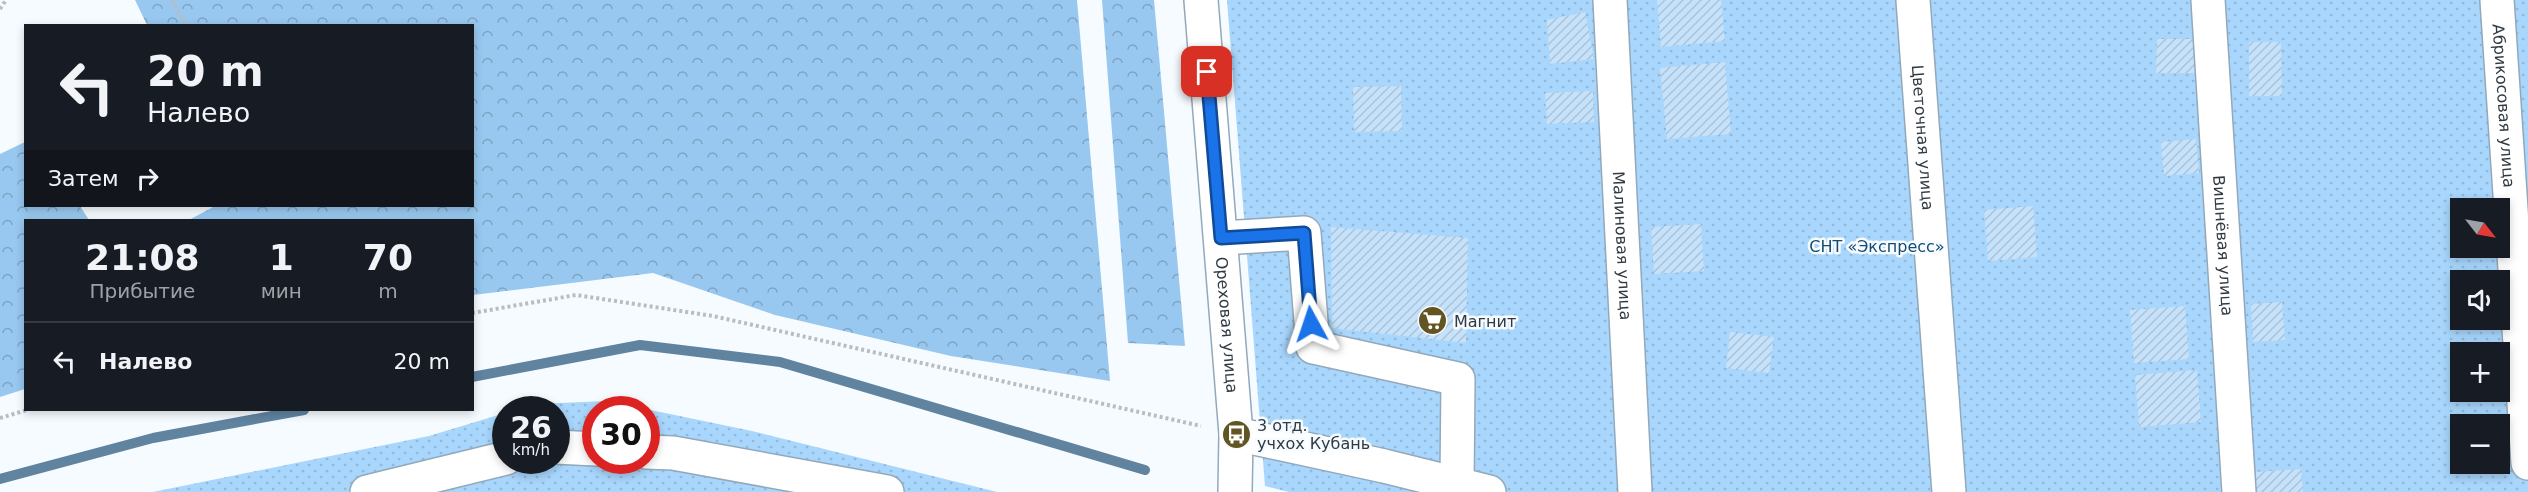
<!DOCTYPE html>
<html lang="ru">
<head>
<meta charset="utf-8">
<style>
	body { margin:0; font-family:"DejaVu Sans",sans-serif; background:#242831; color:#f1f3f6; height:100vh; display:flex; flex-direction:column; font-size:22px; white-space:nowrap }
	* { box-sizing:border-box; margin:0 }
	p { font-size:20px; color:#9ea1a6 }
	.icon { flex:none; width:33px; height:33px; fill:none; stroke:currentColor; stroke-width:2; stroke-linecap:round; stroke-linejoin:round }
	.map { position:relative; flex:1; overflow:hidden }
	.panel { position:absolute; left:24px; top:219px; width:450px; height:192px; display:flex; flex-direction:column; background:#171b24; border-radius:0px; box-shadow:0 3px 9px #0003 }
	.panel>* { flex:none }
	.banner { position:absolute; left:24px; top:24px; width:450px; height:183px; border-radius:0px; box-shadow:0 3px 9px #0003; background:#171b24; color:#f1f3f6; overflow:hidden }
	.needle { width:39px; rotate:121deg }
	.tools { position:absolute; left:2450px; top:198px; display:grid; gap:12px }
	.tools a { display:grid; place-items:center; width:60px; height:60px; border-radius:0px; background:#171b24; box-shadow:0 3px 9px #0003; font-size:30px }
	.speed { position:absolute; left:492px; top:396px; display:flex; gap:12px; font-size:30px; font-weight:700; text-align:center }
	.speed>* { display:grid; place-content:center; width:78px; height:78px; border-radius:50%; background:#171b24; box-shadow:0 3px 9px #0003; line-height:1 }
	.speed small { font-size:15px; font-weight:400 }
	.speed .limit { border:9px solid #d22; background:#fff; color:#111 }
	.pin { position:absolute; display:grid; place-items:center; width:51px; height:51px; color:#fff; margin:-26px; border-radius:12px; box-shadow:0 3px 9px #0006 }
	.me { position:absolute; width:66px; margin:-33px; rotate:355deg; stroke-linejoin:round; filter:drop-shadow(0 0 4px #0008) }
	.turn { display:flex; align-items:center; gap:21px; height:126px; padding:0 24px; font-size:27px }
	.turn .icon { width:78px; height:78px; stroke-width:2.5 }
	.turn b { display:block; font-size:42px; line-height:51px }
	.then { display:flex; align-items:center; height:57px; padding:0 24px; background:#0003; gap:12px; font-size:22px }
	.eta { display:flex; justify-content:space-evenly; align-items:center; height:102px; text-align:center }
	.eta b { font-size:36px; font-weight:600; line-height:42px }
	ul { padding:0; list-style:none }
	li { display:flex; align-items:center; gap:18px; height:78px; padding:0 24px; border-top:2px solid #363941 }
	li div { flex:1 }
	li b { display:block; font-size:22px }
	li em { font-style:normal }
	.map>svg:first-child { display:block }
</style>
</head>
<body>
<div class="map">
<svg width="2528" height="492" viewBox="0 0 2528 492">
	<defs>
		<pattern id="forest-crowns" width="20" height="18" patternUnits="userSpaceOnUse" patternTransform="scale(1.5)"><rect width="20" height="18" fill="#98c8ef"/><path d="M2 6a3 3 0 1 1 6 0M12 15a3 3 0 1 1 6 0" fill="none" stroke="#7da3c3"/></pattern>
		<pattern id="garden-dots" width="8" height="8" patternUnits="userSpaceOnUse" patternTransform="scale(1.5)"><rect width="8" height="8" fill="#a8d6fc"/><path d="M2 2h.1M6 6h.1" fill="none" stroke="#91b8d9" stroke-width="1.8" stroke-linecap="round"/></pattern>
		<pattern id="building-hatch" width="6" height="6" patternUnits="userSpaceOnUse" patternTransform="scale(1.5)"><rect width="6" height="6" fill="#c5e2fa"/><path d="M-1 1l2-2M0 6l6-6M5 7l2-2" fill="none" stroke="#aac3d8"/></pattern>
	</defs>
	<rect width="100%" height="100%" fill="#f6fbff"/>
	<g fill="url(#forest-crowns)">
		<path d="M135 0H1077L1110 381 951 356 775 315 653 273 473 295 472 220H189L215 206H472V26L147 25Z"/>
		<path d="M1102 0H1154L1185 346 1128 343Z"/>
		<path d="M25 142 26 206H80L89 220H26L25 389 0 397V154Z"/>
	</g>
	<g fill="url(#garden-dots)" fill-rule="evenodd">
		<path d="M1227 0H2528V492H1289L1265 486ZM2460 208H2499V248H2460ZM2460 280H2499V320H2460ZM2460 352H2499V392H2460ZM2460 424H2499V464H2460Z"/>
		<path d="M607 401 752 431 997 492H153L429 436 505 413 506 460H556V410L518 409 535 404ZM596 410H646V460H596Z"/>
	</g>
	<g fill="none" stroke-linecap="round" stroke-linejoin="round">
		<g stroke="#6083a0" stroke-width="10">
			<path d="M472 377 640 345 780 362 1145 470"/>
			<path d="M0 479 153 438 304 410"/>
		</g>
	</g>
	<g fill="url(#building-hatch)">
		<path d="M1657 0H1721L1725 41 1661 47Z"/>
		<path d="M1585 12 1594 59 1550 64 1547 20Z"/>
		<path d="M2157 39H2196V73H2156Z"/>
		<path d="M2249 42H2281L2282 96H2249Z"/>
		<path d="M1725 62 1731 134 1667 139 1660 68Z"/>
		<path d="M1401 86 1402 131 1354 132 1353 87Z"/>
		<path d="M1593 91 1594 122 1547 124 1545 93Z"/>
		<path d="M2196 139 2199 173 2164 176 2161 142Z"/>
		<path d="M2033 206 2037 257 1988 261 1984 210Z"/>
		<path d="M1701 224 1704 271 1654 274 1651 227Z"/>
		<path d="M1331 227 1468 238 1466 343 1332 328Z"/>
		<path d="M2282 302 2285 340 2253 342 2251 304Z"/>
		<path d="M2185 306 2189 359 2134 363 2130 310Z"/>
		<path d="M1730 332 1774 337 1769 373 1726 368Z"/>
		<path d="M2197 370 2201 422 2139 427 2135 375Z"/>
		<path d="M2499 449 2503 468 2475 471 2474 464H2499Z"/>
		<path d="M2301 469 2303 492H2256L2255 472Z"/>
	</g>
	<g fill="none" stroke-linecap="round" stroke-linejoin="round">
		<defs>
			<g id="street">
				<path id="s1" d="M1610 0 1635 492"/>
				<path id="s2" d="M1913 0 1949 492"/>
				<path id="s3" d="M2208 0 2239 492"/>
				<path id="s4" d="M2497 0 2528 463"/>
				<path d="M1221 238 1304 233 1313 347 1458 379 1457 484"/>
			</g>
			<g id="secondary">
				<path id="s5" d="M1201 0 1236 434 1235 492"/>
				<path d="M1236 434 1384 466 1489 492"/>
				<path d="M556 447 596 449"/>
				<path d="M646 452 673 453 887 492"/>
				<path d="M367 492 506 458"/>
			</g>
		</defs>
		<use href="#street" stroke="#92a9bc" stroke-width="36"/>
		<use href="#secondary" stroke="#92a9bc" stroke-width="36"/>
		<g stroke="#b7bdc2" stroke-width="4" stroke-dasharray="3 3" stroke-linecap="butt">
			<path d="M172 0 187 26"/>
			<path d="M0 9 6 0"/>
			<path d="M472 313 576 295 713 316 1201 426"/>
			<path d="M0 418 27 410"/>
		</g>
		<use href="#street" stroke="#fff" stroke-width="33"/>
		<use href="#secondary" stroke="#fff" stroke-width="33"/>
	</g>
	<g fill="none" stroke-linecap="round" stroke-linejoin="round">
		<defs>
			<path id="route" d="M1207 72 1221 238 1304 233 1311 324"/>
		</defs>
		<use href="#route" stroke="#114b97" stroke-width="15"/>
		<use href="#route" stroke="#1a73e8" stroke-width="10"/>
	</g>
	<defs>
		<symbol id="supermarket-disc" viewBox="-11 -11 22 22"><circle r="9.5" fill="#635522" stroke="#f6fbff"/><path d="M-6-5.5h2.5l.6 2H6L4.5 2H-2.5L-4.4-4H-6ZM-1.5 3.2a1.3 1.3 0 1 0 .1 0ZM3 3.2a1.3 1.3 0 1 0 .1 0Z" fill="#fff"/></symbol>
		<symbol id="bus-disc" viewBox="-11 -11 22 22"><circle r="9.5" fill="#635522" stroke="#f6fbff"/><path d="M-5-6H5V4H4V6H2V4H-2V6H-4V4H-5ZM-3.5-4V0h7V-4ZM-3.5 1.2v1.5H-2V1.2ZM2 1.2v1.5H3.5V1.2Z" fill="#fff"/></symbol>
	</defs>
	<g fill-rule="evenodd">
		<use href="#supermarket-disc" x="1416" y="304" width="33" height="33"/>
		<use href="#bus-disc" x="1220" y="418" width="33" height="33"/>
	</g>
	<g text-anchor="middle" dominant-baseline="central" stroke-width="5" stroke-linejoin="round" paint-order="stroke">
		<g font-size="16" fill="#313a42" stroke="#f6fbff">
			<text stroke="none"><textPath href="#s4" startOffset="106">Абрикосовая улица</textPath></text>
			<text stroke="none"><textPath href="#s2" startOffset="138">Цветочная улица</textPath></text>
			<text stroke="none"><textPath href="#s1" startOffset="246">Малиновая улица</textPath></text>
			<text stroke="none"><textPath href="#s3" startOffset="246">Вишнёвая улица</textPath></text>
			<text stroke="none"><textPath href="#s5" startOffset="326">Ореховая улица</textPath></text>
		</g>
		<g font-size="16" fill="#154b70" stroke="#f6fbff">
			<text x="1877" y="246">СНТ «Экспресс»</text>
		</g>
		<g font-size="16" fill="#313a42" stroke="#f6fbff" text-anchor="start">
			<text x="1454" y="321">Магнит</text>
			<text x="1257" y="425">3 отд.<tspan x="1257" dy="18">учхох Кубань</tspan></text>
		</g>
	</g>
</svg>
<div class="tools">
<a><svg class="needle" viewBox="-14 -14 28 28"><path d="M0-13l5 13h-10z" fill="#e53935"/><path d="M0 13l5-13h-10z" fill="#9ea1a6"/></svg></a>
<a><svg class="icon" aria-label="sound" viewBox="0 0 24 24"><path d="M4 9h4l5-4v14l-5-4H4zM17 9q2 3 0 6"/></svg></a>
<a>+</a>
<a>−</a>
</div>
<div class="speed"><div>26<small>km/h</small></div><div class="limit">30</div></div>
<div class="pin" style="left:1207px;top:72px;background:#d93025"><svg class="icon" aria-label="arrive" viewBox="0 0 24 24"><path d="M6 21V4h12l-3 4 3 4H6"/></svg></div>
<svg class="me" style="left:1311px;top:324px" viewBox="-20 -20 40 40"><path d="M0-17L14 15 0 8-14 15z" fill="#1a73e8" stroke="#fff" stroke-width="4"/></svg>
<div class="banner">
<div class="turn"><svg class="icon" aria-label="left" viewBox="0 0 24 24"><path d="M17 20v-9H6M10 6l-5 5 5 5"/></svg><div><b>20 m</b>Налево</div></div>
<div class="then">Затем<svg class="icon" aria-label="right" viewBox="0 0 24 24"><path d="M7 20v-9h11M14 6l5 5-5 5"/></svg></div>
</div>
<section class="panel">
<div class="eta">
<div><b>21:08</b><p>Прибытие</p></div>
<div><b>1</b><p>мин</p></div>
<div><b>70</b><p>m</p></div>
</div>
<ul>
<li><svg class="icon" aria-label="left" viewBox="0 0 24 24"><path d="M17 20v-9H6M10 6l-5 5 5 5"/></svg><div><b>Налево</b></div><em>20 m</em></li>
</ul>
</section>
</div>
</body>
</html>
